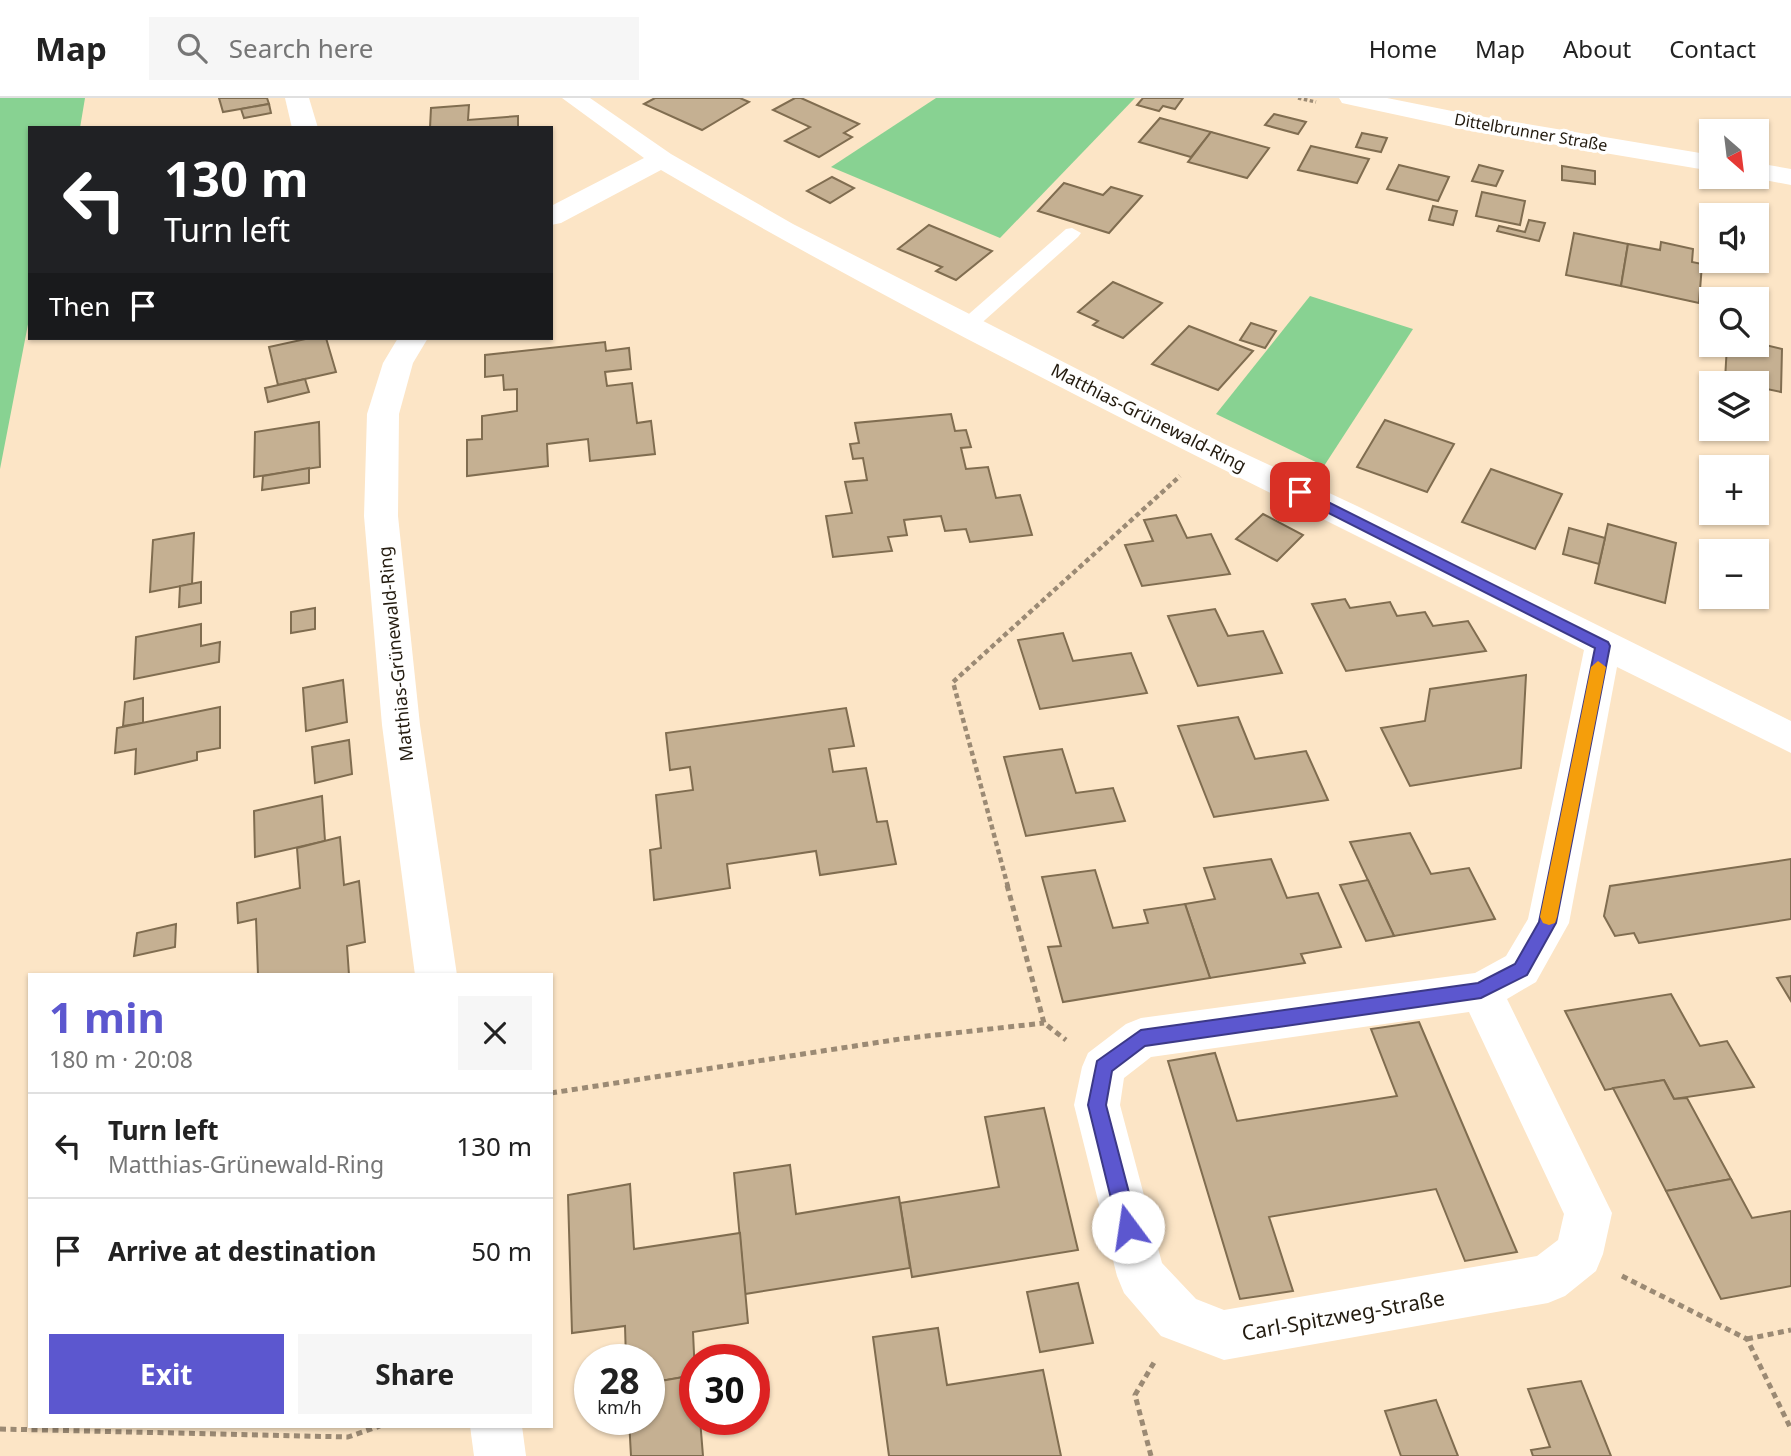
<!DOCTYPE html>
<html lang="en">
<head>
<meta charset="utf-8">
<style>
	body { margin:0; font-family:"Noto Sans",sans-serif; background:#f6f6f6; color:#222; height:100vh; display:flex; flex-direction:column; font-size:26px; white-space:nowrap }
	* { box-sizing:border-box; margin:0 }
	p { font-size:23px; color:#767676 }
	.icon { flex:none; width:38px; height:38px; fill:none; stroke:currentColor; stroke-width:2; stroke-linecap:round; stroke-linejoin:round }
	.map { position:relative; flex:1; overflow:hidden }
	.side { position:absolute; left:28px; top:875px; width:525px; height:455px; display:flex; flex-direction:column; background:#fff; border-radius:0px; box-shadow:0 2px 5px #0004 }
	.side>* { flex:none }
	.guide { position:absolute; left:28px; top:28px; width:525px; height:214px; border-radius:0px; box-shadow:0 2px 5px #0004; background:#202124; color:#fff; overflow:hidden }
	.needle { width:46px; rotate:152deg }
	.fabs { position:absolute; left:1699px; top:21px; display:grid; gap:14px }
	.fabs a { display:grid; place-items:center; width:70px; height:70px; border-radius:0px; background:#fff; box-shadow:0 2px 5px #0004; font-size:35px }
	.speed { position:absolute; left:574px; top:1246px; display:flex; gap:14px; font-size:35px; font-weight:700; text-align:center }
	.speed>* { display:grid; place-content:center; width:91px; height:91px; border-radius:50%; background:#fff; box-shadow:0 2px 5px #0004; line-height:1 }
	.speed small { font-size:18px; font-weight:400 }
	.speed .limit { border:10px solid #d22; background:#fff; color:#111 }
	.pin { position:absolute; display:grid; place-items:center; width:60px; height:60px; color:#fff; margin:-30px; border-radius:14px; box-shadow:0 4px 10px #0006 }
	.me { position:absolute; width:77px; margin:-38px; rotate:346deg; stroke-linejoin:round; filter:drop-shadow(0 0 5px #0008) }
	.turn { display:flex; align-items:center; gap:24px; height:147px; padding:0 21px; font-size:32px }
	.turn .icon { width:91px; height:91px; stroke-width:2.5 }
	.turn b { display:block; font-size:49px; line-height:60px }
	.then { display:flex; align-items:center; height:66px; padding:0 21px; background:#0003; gap:14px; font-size:26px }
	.round { display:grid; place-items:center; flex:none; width:74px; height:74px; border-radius:0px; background:#f6f6f6 }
	.summary { display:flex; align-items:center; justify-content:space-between; height:119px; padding:0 21px }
	h1 { font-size:42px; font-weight:700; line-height:52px; color:#5c57cf }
	.action { display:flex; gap:14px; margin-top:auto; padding:14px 21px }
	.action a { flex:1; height:80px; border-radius:0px; background:#5c57cf; color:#fff; font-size:28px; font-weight:700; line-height:80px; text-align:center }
	.action a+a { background:#f6f6f6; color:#222 }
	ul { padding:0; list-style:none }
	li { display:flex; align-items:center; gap:21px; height:105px; padding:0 21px; border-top:2px solid #e0e0e0 }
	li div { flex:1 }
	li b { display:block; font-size:26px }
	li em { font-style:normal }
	header { display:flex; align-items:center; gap:42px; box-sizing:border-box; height:98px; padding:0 35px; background:#fff; border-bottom:2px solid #e0e0e0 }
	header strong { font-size:33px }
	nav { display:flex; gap:38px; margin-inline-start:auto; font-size:24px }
	.search { width:490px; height:63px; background:#f6f6f6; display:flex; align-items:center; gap:18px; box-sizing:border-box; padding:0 24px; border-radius:0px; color:#767676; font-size:26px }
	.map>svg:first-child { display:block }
</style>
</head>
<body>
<header>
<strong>Map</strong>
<div class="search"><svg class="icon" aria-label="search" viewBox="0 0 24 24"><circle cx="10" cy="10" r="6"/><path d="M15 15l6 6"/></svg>Search here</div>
<nav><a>Home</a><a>Map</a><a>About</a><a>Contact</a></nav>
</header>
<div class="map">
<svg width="1791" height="1358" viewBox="0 0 1791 1358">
	<rect width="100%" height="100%" fill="#fce5c6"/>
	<g fill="#88d292">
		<path d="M0 0H85L80 30H30V216L0 371Z"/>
		<path d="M936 0H1135L1000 140 831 69Z"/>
		<path d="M1310 198 1413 231 1324 368 1216 316Z"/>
	</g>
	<g fill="#c5b092" stroke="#806d50" stroke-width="2">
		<path d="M219 0H267L269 6 223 14Z"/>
		<path d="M655 0H740L749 4 702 32 644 6Z"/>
		<path d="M795 0H801L859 26 844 35 852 39 819 59 785 43 810 29 773 12Z"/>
		<path d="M1143 0H1183L1175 11 1163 8 1159 13 1137 7Z"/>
		<path d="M269 6 271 15 244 20 241 11Z"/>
		<path d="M469 7 468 22 518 18V30H430L431 10Z"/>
		<path d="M1274 16 1306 24 1298 36 1265 27Z"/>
		<path d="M1160 20 1211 34 1191 59 1139 44Z"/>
		<path d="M1211 34 1269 50 1247 80 1188 64Z"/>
		<path d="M1362 35 1387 40 1381 54 1356 49Z"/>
		<path d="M1311 48 1369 61 1357 85 1298 72Z"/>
		<path d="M1399 67 1449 79 1438 103 1387 91Z"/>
		<path d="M1479 67 1503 73 1496 88 1472 83Z"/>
		<path d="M1562 68 1595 73V86L1562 82Z"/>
		<path d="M832 79 854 90 830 105 807 93Z"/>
		<path d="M1064 85 1103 97 1111 89 1142 98 1109 135 1038 113Z"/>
		<path d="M1482 94 1525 103 1520 127 1476 118Z"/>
		<path d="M1433 108 1457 113 1453 127 1429 122Z"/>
		<path d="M1529 122 1545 125 1539 143 1497 133 1499 128 1525 134Z"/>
		<path d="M929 127 992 153 956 182 936 173 942 169 898 151Z"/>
		<path d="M1574 135 1628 146 1621 188 1566 177Z"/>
		<path d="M1661 144 1693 151 1692 164 1702 166 1699 205 1621 188 1628 146 1660 152Z"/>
		<path d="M1113 184 1162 205 1123 240 1093 227 1098 223 1078 214Z"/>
		<path d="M1251 225 1276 233 1265 250 1240 242Z"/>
		<path d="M1189 228 1253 253 1218 292 1152 266Z"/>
		<path d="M310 240H326L336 274 278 287 269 249Z"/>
		<path d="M605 244 606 253 629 250 631 271 605 274 607 288 632 285 637 325 651 323 655 356 590 363 588 341 547 346 548 368 467 378V342L482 341V318L517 313V291L504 292 503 277 485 279V257Z"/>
		<path d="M1757 245 1782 251 1781 294 1757 289V285L1725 282 1727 247Z"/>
		<path d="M305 281 309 294 268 304 265 290Z"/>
		<path d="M951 316 955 333 966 332 971 349 961 350 966 371 988 369 996 400 1020 397 1032 437 970 444 966 431 945 433 941 418 904 422 907 437 888 439 892 453 833 459 826 418 852 415 845 384 867 382 863 360 853 361 850 346 859 345 855 325Z"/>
		<path d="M1385 322 1454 346 1427 394 1357 369Z"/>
		<path d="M319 324 320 369 254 379 255 334Z"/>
		<path d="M309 370V385L262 392 263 378Z"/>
		<path d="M1491 371 1562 396 1535 451 1462 424Z"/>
		<path d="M1263 416 1303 437 1277 463 1236 441Z"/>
		<path d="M1176 417 1187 440 1211 436 1230 476 1142 488 1125 447 1153 443 1144 422Z"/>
		<path d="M1608 426 1676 445 1665 505 1595 485Z"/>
		<path d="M1569 430 1605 440 1599 466 1563 456Z"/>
		<path d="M194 435 192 486 150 494 153 442Z"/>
		<path d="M201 484V505L179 509 180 488Z"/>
		<path d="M1345 501 1350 510 1390 504 1397 518 1425 514 1433 528 1468 523 1486 553 1346 573 1312 506Z"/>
		<path d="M315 510V531L291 535V514Z"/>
		<path d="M1215 511 1228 538 1263 533 1282 575 1198 588 1168 518Z"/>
		<path d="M201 526V548L220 544 219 564 134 581 136 539Z"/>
		<path d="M1063 535 1073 563 1131 555 1147 595 1040 611 1018 542Z"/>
		<path d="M1526 577 1521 670 1410 688 1381 630 1425 623 1430 591Z"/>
		<path d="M343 582 347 624 306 633 303 590Z"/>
		<path d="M143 600V625L123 628 125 604Z"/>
		<path d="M220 609V650L197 654V662L135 676 136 651 115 655 117 630Z"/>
		<path d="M846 610 854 648 829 651 833 674 866 670 877 724 887 723 896 766 820 777 816 753 727 766 730 790 654 802 650 752 661 750 656 697 693 692 690 669 670 672 666 635Z"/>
		<path d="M1238 619 1255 661 1306 653 1328 702 1214 719 1178 628Z"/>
		<path d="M349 642 352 676 315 685 312 649Z"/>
		<path d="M1062 651 1076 695 1113 690 1125 723 1026 738 1004 659Z"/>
		<path d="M322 698 325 743 255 759 254 713Z"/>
		<path d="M1410 735 1431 776 1469 770 1495 821 1394 838 1350 744Z"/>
		<path d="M340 739 344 787 359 783 365 844 347 848 349 877H258L256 821 238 825 237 805 300 790 297 750Z"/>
		<path d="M1271 761 1287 800 1318 795 1341 849 1301 856 1305 865 1210 880 1185 806 1215 801 1204 770Z"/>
		<path d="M1791 761V821L1639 845 1634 835 1615 838 1604 818 1610 788Z"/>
		<path d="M1095 772 1113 830 1148 825 1144 812 1185 806 1210 880 1063 904 1048 849 1061 848 1042 779Z"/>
		<path d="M1368 782 1394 838 1366 843 1340 787Z"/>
		<path d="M176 826 175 849 134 858 137 835Z"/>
		<path d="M1791 878V903L1777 880Z"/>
		<path d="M1671 896 1700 948 1727 943 1754 989 1674 1001 1664 982 1605 992 1565 913Z"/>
		<path d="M1419 924 1517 1154 1465 1163 1436 1091 1269 1119 1293 1193 1240 1201 1168 963 1215 955 1237 1023 1397 998 1371 931Z"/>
		<path d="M1664 982 1674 1001 1687 1000 1731 1081 1666 1093 1613 990Z"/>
		<path d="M1044 1010 1078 1152 912 1179 900 1105 999 1089 985 1019Z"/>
		<path d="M790 1067 796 1116 899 1099 910 1170 745 1196 734 1075Z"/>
		<path d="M1731 1081 1752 1120 1791 1113V1188L1721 1201 1666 1093Z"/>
		<path d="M630 1086 634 1151 740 1135 748 1225 693 1234 695 1277 649 1285V1262H626L625 1228 572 1235 568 1097Z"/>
		<path d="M1078 1185 1093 1245 1040 1254 1027 1194Z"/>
		<path d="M938 1230 947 1287 1043 1272 1061 1358H889L873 1239Z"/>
		<path d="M695 1277V1321H700L703 1358H631L629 1321H649V1285Z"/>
		<path d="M1581 1283 1611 1358H1533L1531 1352 1550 1349 1528 1291Z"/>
		<path d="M1436 1302 1458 1358H1401L1385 1313Z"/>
	</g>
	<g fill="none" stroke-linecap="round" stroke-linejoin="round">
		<path stroke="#9b8a74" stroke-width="3.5" stroke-dasharray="3.5 2.5" stroke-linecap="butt" d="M1298 0 1316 4"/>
		<path stroke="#9b8a74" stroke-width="4.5" stroke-dasharray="5 3.5" stroke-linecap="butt" d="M1008 789 953 584 1180 378"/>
		<g stroke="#9b8a74" stroke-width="5" stroke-dasharray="6 4.5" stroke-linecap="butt">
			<path d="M1007 787 1044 925 1066 942"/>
			<path d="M551 995 900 941 1044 925"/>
			<path d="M1622 1178 1747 1241 1791 1331"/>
			<path d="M1747 1241 1791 1232"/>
			<path d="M0 1331 348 1339 380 1328"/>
			<path d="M1151 1358 1135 1297 1156 1261"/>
		</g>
		<path fill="#fff" fill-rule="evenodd" d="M1072 130 1081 135 1078 139 976 230H962L960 226 962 222 1066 131Z"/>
		<g fill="#fff" fill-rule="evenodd">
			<path d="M285 0H309L318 30H292Z"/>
			<path d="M562 0H590L671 56 793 126 1220 344 1357 408 1791 623V655L1617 569 1569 825 1536 884 1507 901 1612 1115 1603 1156 1596 1173 1565 1198 1548 1205 1224 1262 1161 1238 1124 1195 1117 1178 1074 1007 1082 969 1088 955 1126 926 1141 920 1475 875 1506 858 1528 821 1584 552C1276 395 959 247 661 72L561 125 551 127V108L644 60ZM1469 914 1564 1116 1558 1142 1537 1158 1224 1212 1196 1201 1162 1165 1120 1007 1124 980 1151 959Z"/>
			<path d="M398 240H428L413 265 399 316 398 418 420 627 457 877H415L382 627 364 418 367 316 383 265Z"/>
			<path d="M470 1328H522L526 1358H474Z"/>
		</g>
		<g fill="#fff" fill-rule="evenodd">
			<path d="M1339 0H1387L1467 16 1712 57V73L1467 32 1351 7 1342 5Z"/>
			<path d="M1757 65 1791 71V87L1749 79H1757Z"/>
		</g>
	</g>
	<path fill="#5c57cf" stroke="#3c3987" stroke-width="2" d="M1300 390 1608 544 1610 548 1556 825 1527 877 1481 900 1145 948 1112 973 1106 1007 1138 1129 1135 1136 1128 1139 1121 1136 1118 1129 1088 1007 1097 963 1141 932 1478 885 1515 866 1539 824 1595 550 1295 398V391Z"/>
	<path fill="#f59e0b" d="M1598 563 1606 569 1557 819 1555 825 1549 827 1543 825 1540 819 1591 569Z"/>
	<g text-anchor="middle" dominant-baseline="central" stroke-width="7" stroke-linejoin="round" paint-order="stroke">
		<g font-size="16" fill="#231b0f" stroke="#fff">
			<text transform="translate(1531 34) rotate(10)">Dittelbrunner Straße</text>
		</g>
		<g font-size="18" fill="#231b0f" stroke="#fff">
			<text transform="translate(1149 319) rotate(27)">Matthias-Grünewald-Ring</text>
			<text transform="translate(395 556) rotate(-96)">Matthias-Grünewald-Ring</text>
		</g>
		<g font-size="21" fill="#231b0f" stroke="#fff">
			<text transform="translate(1343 1217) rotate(-10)">Carl-Spitzweg-Straße</text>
		</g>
	</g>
</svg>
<div class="fabs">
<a><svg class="needle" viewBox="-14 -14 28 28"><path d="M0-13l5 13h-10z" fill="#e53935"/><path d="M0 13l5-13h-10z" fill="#767676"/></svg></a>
<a><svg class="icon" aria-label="sound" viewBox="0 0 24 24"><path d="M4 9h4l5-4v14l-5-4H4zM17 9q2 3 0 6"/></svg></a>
<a><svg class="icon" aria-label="search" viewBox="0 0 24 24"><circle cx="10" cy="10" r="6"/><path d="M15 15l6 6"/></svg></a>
<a><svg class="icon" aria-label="layers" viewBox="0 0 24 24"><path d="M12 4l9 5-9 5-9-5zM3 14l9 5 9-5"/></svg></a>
<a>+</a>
<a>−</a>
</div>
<div class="speed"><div>28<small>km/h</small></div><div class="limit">30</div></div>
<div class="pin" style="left:1300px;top:394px;background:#d93025"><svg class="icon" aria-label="arrive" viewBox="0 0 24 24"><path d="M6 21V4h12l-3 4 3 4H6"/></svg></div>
<svg class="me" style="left:1128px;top:1129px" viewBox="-20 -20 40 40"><circle r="19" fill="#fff"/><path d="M0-13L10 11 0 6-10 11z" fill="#5c57cf"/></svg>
<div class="guide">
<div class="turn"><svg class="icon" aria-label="left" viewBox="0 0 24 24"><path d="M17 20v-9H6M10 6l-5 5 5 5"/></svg><div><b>130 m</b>Turn left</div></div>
<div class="then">Then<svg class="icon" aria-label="arrive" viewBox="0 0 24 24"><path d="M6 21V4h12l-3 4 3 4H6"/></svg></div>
</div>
<section class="side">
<div class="summary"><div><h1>1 min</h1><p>180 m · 20:08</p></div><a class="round"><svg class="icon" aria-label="close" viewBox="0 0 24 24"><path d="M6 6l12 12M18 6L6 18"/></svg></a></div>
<ul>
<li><svg class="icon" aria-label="left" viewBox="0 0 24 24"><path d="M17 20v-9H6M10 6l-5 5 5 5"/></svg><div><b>Turn left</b><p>Matthias-Grünewald-Ring</p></div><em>130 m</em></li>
<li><svg class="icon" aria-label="arrive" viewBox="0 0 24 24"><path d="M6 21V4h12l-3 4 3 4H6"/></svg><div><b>Arrive at destination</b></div><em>50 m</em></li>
</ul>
<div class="action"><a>Exit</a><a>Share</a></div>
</section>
</div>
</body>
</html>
